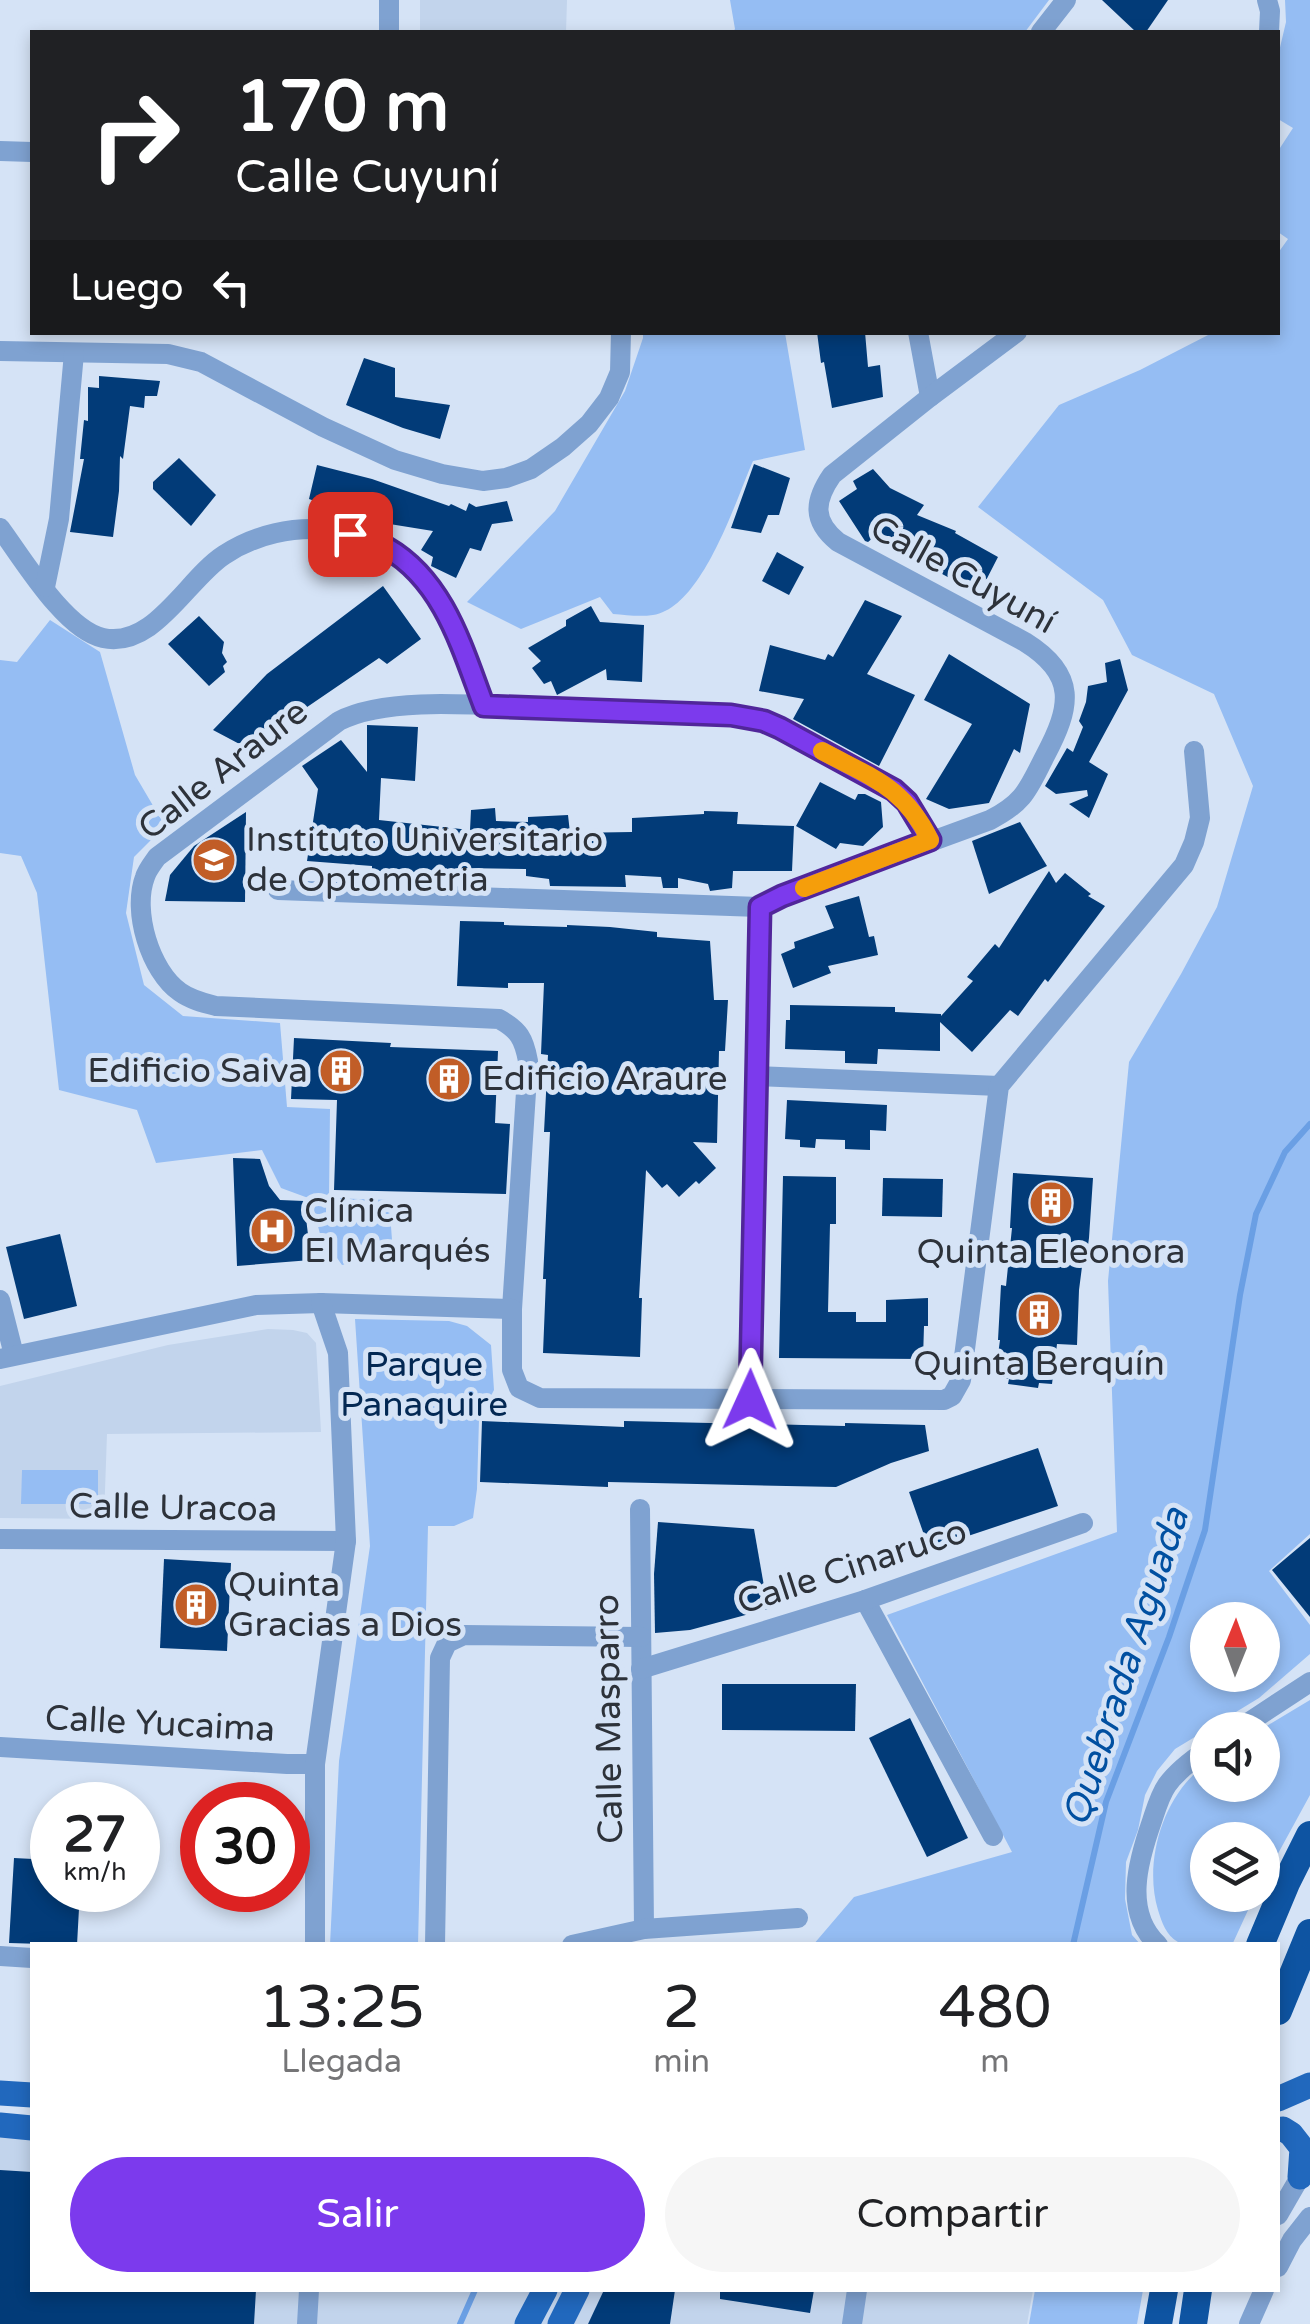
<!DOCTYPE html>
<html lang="es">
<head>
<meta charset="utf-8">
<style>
	body { margin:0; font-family:"Varela Round",sans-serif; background:#f6f6f6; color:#202124; height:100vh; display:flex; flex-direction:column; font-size:38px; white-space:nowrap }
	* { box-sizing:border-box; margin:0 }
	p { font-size:32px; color:#757577 }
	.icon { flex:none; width:55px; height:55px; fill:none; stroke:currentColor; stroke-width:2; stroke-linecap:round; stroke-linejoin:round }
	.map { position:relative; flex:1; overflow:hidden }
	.details { position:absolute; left:30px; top:1942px; width:1250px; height:350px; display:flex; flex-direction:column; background:#fff; border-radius:0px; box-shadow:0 5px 15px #0003 }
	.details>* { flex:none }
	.guide { position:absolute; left:30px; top:30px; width:1250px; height:305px; border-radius:0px; box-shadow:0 5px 15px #0003; background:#202124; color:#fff; overflow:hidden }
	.needle { width:65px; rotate:1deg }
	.tools { position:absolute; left:1190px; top:1602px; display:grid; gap:20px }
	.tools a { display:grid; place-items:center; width:90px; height:90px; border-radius:50%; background:#fff; box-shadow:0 5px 15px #0003; font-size:50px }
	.speed { position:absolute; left:30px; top:1782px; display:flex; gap:20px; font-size:50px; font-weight:700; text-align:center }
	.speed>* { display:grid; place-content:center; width:130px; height:130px; border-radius:50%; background:#fff; box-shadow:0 5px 15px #0003; line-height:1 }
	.speed small { font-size:25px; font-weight:400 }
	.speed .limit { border:15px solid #d22; background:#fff; color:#111 }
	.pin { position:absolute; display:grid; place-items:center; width:85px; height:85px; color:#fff; margin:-42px; border-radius:20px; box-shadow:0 5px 15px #0006 }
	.me { position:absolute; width:110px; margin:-55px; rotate:1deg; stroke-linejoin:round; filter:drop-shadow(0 0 8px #0008) }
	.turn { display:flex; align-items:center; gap:35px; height:210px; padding:0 40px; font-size:45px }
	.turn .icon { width:130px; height:130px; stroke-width:2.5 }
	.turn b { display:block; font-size:70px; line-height:85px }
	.then { display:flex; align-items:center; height:95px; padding:0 40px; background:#0003; gap:20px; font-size:38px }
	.eta { display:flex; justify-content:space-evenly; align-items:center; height:170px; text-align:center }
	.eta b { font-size:60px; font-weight:600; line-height:70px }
	.primary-button { display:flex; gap:20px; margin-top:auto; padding:20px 40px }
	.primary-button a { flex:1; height:115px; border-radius:60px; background:#7c3aed; color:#fff; font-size:40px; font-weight:600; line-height:115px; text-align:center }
	.primary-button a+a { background:#f6f6f6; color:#202124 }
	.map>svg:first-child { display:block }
</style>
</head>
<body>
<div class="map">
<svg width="1310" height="2324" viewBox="0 0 1310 2324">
	<rect width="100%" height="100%" fill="#d5e3f6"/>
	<g fill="#c2d4ec">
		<path d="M420 0H567L566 32H420Z"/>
		<path d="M268 1329 293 1330 307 1333 316 1343 321 1432 107 1434 104 1519 0 1518V1386L168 1345Z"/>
		<path d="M0 2130 32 2132V2290H1033L1027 2324H0Z"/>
	</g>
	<g fill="#95bdf3" fill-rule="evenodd">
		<path d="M730 0H1049L1025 32H733L735 29Z"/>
		<path d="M1285 0H1310V1534L1269 1571 1310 1625V1654L1259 1698 1175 1749 1157 1771 1145 1795 1138 1830 1126 1862 1125 1899 1132 1935 1141 1945H813L854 1897 1012 1852 887 1615 1117 1532 1108 1281 1129 1062 1181 974 1217 907 1253 786 1214 694 1132 655 1103 600 978 507 1059 405 1140 370 1212 333 1278 332V253L1288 239 1278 232V151L1293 128 1278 119V56L1286 22ZM1208 1620H1262V1675H1208Z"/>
		<path d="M643 333H785L805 450 753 461C735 502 702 608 653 615 640 617 626 615 613 614L600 597 521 629 467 602 555 511 625 391 643 338Z"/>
		<path d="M50 620 100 652 135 775 165 826 134 857 126 913 144 985 183 1016 280 1023 287 1107 330 1109 329 1198 389 1200 393 1253 342 1265 320 1234 311 1199 281 1188 262 1150 156 1163 137 1110 59 1090 37 893 21 856 0 853V660L17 662Z"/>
		<path d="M355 1319 449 1321 467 1326 491 1345 494 1390 479 1419 477 1489 473 1518 454 1526H428L418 1945H330L339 1761 370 1546Z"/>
		<path d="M22 1470H98V1504H21Z"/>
		<path d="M1310 1700V1795L1263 1881 1262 1840H1208V1895H1255L1232 1945C1216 1945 1192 1949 1178 1942 1166 1935 1162 1923 1158 1910 1143 1861 1164 1792 1207 1764L1208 1785H1262V1730H1260Z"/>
		<path d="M1035 2290H1143L1137 2324H1029Z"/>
	</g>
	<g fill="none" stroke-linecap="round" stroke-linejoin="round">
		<g stroke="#6a9fe4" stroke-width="6">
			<path d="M1073 1945 1106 1802 1169 1637 1205 1530 1240 1295 1256 1214 1285 1152 1310 1124"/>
			<path d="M460 2324 475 2290"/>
		</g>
	</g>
	<g fill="#023b78">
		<path d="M1102 0H1168L1146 32H1136Z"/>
		<path d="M817 332H865L868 367 880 365 883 397 832 408 824 362 821 363Z"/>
		<path d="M364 358 395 368V397L450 405 440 439 403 428 346 405Z"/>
		<path d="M99 376 160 381 157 396H145L144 408 130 406 123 459 120 456 119 491 113 537 70 532 84 459H80L84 420 88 421V387L99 388Z"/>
		<path d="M179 458 216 495 191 526 153 489V482Z"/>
		<path d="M754 464 790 478 779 515H768L761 533 731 528Z"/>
		<path d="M317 465 372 479 449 506 451 504 466 511 469 503 476 507 507 501 513 521 492 524 481 551 470 548 456 578 431 566 433 557 421 550 433 531 371 521 309 499Z"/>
		<path d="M873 469 890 488 924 505 917 515 956 531 955 533 998 557 979 594 874 537 868 542 865 541 839 501 857 489 853 481Z"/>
		<path d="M777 552 804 567 789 595 762 581Z"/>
		<path d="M383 586 421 639 387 664 379 658 247 748 213 730 267 674Z"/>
		<path d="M865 600 902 616 867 674 915 695 879 766 793 719 804 699 759 691 770 645 825 660 828 654 833 657Z"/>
		<path d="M591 606 600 622 644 625 642 682 607 680 606 669 557 695 551 681 544 684 532 668 541 661 528 648 566 626V620Z"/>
		<path d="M199 616 224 642 222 653 227 662 223 666 225 672 209 686 168 644Z"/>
		<path d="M949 654 1030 704 1020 753 1014 749 989 803 949 809 926 799 972 724 924 700Z"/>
		<path d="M1120 659 1128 690 1089 762 1108 774 1089 818 1069 804 1088 796 1087 790 1056 794 1045 786 1067 748 1073 752 1083 727 1079 721 1086 702 1088 686 1107 682 1105 663Z"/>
		<path d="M367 725 418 727 415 781 381 778 379 820 470 830 471 810 495 808 496 821 528 822V817L568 815 570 833 632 832V818L704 814V811L738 812 737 824 794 826 792 871H733L732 888 710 891 708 884 678 878V888H663L661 877 625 875 626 887 550 886 549 879 526 876V869L462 868V873L416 871 415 874 372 871V866L307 861 318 789 302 766 341 740 367 772Z"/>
		<path d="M820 782 855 800 858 794H865L881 802 883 827 863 846 840 843 836 849 796 826Z"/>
		<path d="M246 812 245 902 165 901 170 875 194 846Z"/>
		<path d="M1020 822 1047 866 989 894 972 841Z"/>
		<path d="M1049 871 1056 883 1065 873 1091 894 1088 896 1105 906 1048 982 1045 979 1018 1016 1010 1010 972 1052 940 1022V1051L878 1049 877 1064 845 1063V1051L785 1049 786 1020H790V1005L895 1007V1012L941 1014V1016L973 981 967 977 995 944 999 948Z"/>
		<path d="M859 896 869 937 874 936 878 955 828 966 831 973 793 988 781 954 795 948 794 942 834 928 825 906Z"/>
		<path d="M460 921 504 922V925L567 927V925L610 927 657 932V937L710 941 714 1000H728L725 1051H719L717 1143 693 1142 716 1168 699 1184 696 1181 679 1197 667 1184 662 1188 646 1170 639 1298H642L640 1357 543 1353 546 1279H543L550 1132H544L548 1055 541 1054 544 983H508V988L457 986Z"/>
		<path d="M294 1038 391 1043 390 1047 498 1051 495 1123 510 1124 506 1194 334 1190 337 1100 291 1099Z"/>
		<path d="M787 1100 887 1105 886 1131 870 1130V1150L845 1149V1140L816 1139 815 1148 800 1147V1140L785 1139Z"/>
		<path d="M233 1158 260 1159 269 1186 280 1200 304 1201 311 1260 237 1266Z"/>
		<path d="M1013 1173 1093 1178 1089 1238 1086 1260 1083 1259 1079 1290 1077 1345 1057 1344 1052 1384 1039 1383 1038 1388 1008 1384 1009 1379 995 1377 1000 1340H998L1001 1285 1006 1286 1012 1228H1010Z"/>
		<path d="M783 1176 836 1177V1224H830L828 1312H856V1322H886V1300L928 1298V1326H924L923 1359 779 1358Z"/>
		<path d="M883 1178 943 1179 942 1217 882 1216Z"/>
		<path d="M60 1234 77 1306 24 1319 6 1247Z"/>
		<path d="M482 1421 624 1427V1421L845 1426V1423L925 1425 929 1451 891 1463 836 1487 608 1482V1487L480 1482Z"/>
		<path d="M1038 1448 1058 1506 929 1549 909 1492Z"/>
		<path d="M658 1522 754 1529 768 1609 690 1630 655 1633 654 1574Z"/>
		<path d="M1310 1538V1617L1272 1570Z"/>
		<path d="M164 1559 231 1563 227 1651 160 1648Z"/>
		<path d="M722 1684H856L855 1731 722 1730Z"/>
		<path d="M910 1718 968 1838 927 1857 869 1738Z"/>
		<path d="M14 1858 52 1860V1890H80L77 1945 9 1943Z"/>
		<path d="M0 2170 32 2172V2290H256L254 2324H0Z"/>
		<path d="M604 2290H675L670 2324H588Z"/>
		<path d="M720 2290H814L810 2313 720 2299Z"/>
	</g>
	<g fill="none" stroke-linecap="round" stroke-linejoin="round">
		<g stroke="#7fa2d1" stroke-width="20">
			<path d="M389 0V32"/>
			<path d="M1267 0 1270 11 1269 32"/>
			<path d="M1041 32 1066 0"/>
			<path d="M0 151 32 152"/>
			<path d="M918 332 930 397"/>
			<path d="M0 351 168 354 201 362 323 427 395 460 442 474 483 481 506 478 531 469 563 447 589 424 609 398 620 372 621 332"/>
			<path d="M0 528C23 559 65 630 103 638 154 649 187 579 224 555 286 514 378 521 426 581 455 616 468 664 484 706"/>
			<path d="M45 587 59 519 74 353"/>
			<path d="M278 890 759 907 782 896 990 820C1025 802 1028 789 1045 756 1071 707 1078 675 1025 642L838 542C812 521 814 501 832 475L930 397 1017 332"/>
			<path d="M756 1076 999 1086"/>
			<path d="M0 1300 14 1355"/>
			<path d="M512 1309 528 1061C524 1039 519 1030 499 1019L216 1006C204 1003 191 1000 180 992 150 971 132 911 145 877 147 870 153 863 157 857L339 721C389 695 488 706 545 708 607 710 669 713 731 715L764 721 779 727 894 790 907 803 930 840"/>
			<path d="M0 1359 256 1305 321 1303 512 1309V1370L519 1388 540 1398 944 1400 952 1396 961 1380 999 1086 1184 865 1194 842 1200 818 1194 751"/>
			<path d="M750 1400 759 907"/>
			<path d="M640 1509 644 1929"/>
			<path d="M0 1539 346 1541"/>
			<path d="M865 1600 993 1836"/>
			<path d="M641 1669 865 1600 1083 1523"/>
			<path d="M1237 1730 1310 1682"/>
			<path d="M0 1747 287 1764H315"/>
			<path d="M315 1945V1764L346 1541 338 1353 321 1303"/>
			<path d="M435 1945 440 1658 447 1643 464 1635 641 1637"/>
			<path d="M572 1945 644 1929 798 1918"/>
			<path d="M1158 1945C1123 1912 1138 1861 1152 1821 1156 1809 1160 1795 1167 1785 1177 1771 1193 1759 1208 1749"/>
			<path d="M0 1956 32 1958"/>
			<path d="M1278 2215 1300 2177 1309 2167"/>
			<path d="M1278 2267 1292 2240 1310 2217"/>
			<path d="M307 2324 309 2290"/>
			<path d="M852 2324 857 2290"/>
			<path d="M1249 2324 1264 2290"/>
		</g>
		<g stroke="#2168bd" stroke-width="25">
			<path d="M0 2093 32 2095"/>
			<path d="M1278 2099 1310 2085"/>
			<path d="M0 2125 32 2128"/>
			<path d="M1283 2129 1291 2134 1302 2148 1300 2177"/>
			<path d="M527 2324 545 2290"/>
			<path d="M560 2324 577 2290"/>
		</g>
		<g stroke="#0e54a2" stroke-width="28">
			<path d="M1260 1945 1286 1883 1310 1835"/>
			<path d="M1278 2011 1310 1933"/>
			<path d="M1158 2324 1164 2290"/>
			<path d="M1193 2324 1198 2290"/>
		</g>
	</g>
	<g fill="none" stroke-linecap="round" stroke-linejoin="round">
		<defs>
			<path id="route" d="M350 534C362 538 376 542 387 548 444 581 462 648 484 706L731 715 764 721 780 728 894 790 907 802 930 840 782 896 760 907 750 1400"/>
		</defs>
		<use href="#route" stroke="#51269a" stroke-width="25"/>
		<use href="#route" stroke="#7c3aed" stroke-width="18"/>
		<path stroke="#f59e0b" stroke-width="18" d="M804 888 930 840C903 786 872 778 822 751"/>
	</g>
	<defs>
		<symbol id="university-disc" viewBox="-11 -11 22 22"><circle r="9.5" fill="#c15d27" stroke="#d5e3f6"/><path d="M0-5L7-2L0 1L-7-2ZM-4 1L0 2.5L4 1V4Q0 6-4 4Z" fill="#fff"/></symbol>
		<symbol id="building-disc" viewBox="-11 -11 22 22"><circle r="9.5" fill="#c15d27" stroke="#d5e3f6"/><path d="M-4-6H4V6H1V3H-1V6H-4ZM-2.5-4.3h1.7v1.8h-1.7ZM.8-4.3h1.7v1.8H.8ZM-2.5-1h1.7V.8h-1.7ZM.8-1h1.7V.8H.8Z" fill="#fff"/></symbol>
		<symbol id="hospital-disc" viewBox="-11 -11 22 22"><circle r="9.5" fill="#c15d27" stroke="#d5e3f6"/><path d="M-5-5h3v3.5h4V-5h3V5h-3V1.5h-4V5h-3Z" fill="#fff"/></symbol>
	</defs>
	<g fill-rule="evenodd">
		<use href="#university-disc" x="189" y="835" width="50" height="50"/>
		<use href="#building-disc" x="316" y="1046" width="50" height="50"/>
		<use href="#building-disc" x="424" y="1054" width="50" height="50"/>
		<use href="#building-disc" x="1026" y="1178" width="50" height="50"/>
		<use href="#hospital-disc" x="247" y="1206" width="50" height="50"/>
		<use href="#building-disc" x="1014" y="1290" width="50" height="50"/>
		<use href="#building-disc" x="171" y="1580" width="50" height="50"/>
	</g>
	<g text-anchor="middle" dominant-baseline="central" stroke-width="10" stroke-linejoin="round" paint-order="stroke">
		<g font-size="35" fill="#2d323a" stroke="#d5e3f6">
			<text transform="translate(963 575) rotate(29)">Calle Cuyuní</text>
			<text transform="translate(223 770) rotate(-38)">Calle Araure</text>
			<text transform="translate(173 1508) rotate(1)">Calle Uracoa</text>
			<text transform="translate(852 1567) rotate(-18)">Calle Cinaruco</text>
			<text transform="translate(609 1719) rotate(-91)">Calle Masparro</text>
			<text transform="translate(160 1724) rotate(3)">Calle Yucaima</text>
		</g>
		<g font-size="35" fill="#2d323a" stroke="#d5e3f6" text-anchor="start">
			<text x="246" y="840">Instituto Universitario<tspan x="246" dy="40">de Optometria</tspan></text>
			<text x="308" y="1071" text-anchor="end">Edificio Saiva</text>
			<text x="482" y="1079">Edificio Araure</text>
			<text x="304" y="1211">Clínica<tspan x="304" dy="40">El Marqués</tspan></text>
			<text x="1051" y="1252" text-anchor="middle">Quinta Eleonora</text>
			<text x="1039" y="1364" text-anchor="middle">Quinta Berquín</text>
			<text x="228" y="1585">Quinta<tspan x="228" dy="40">Gracias a Dios</tspan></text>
		</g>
		<g font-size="35" fill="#032853" stroke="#d5e3f6">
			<text x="424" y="1365">Parque<tspan x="424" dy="40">Panaquire</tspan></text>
		</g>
		<g font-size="38" font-style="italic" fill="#0150a1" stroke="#d5e3f6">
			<text transform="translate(1126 1667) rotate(-72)">Quebrada Aguada</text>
		</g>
	</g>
</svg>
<div class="tools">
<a><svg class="needle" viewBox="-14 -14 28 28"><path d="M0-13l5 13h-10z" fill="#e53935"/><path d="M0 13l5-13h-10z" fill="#757577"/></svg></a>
<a><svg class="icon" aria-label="sound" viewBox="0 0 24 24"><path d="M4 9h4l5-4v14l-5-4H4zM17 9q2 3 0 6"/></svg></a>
<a><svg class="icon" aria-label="layers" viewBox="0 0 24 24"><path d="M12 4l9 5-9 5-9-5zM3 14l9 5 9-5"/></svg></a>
</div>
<div class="speed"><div>27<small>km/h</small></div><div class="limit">30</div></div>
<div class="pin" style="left:350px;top:534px;background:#d93025"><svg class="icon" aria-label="arrive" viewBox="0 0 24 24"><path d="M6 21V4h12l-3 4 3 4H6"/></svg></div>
<svg class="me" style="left:750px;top:1400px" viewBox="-20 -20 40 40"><path d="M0-17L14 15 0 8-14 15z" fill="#7c3aed" stroke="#fff" stroke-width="4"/></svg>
<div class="guide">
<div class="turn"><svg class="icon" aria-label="right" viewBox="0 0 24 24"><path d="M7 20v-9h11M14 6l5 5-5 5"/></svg><div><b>170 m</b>Calle Cuyuní</div></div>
<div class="then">Luego<svg class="icon" aria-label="left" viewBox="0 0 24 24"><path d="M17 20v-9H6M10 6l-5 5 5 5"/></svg></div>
</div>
<section class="details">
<div class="eta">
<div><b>13:25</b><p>Llegada</p></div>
<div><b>2</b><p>min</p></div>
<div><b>480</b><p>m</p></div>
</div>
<div class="primary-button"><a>Salir</a><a>Compartir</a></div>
</section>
</div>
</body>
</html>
